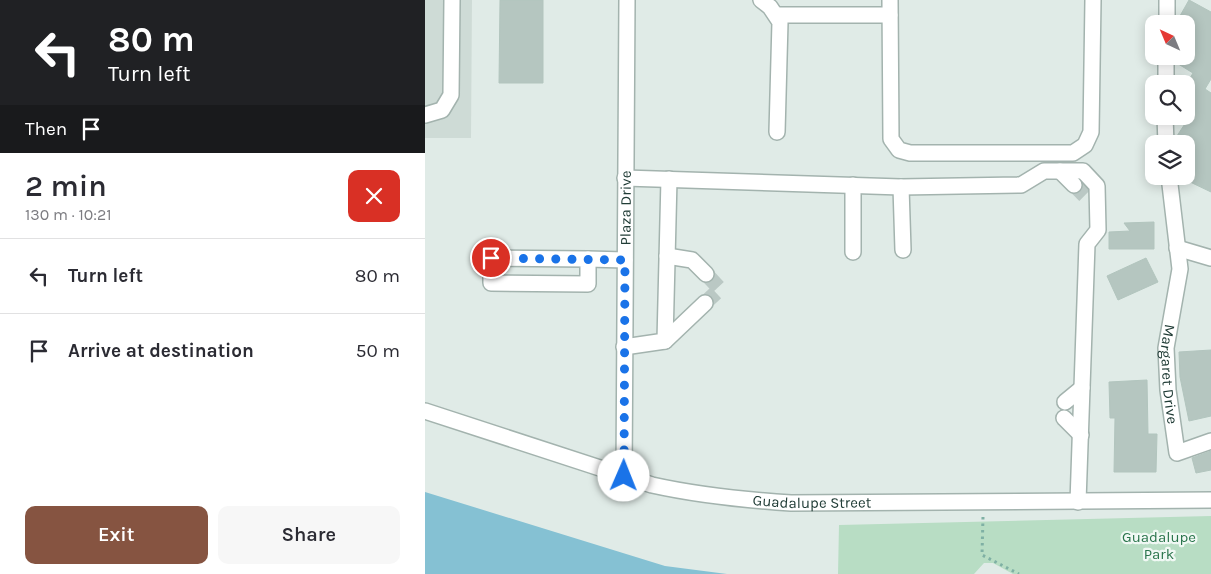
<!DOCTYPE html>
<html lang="en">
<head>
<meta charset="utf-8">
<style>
	body { margin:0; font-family:Karla,sans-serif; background:#f7f7f7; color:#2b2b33; height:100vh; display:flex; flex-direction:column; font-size:19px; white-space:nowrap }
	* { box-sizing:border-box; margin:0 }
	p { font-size:16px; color:#7c7c81 }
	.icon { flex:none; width:28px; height:28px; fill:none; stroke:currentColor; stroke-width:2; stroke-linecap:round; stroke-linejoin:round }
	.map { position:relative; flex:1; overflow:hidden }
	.panel { display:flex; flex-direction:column; background:#fff; width:425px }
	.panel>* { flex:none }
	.top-card { background:#202124; color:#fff; overflow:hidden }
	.needle { width:32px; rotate:316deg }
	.controls { position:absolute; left:720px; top:15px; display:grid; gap:10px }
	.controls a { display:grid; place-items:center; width:50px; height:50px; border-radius:10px; background:#fff; box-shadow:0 2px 12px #0003; font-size:25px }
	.pin { position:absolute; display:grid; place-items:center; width:42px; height:42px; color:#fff; margin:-21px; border:2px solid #fff; border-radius:50%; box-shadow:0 1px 5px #0007 }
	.me { position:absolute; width:55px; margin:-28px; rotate:1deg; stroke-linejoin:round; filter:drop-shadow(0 0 4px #0008) }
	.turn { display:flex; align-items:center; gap:18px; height:105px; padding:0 25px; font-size:22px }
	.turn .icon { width:65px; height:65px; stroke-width:2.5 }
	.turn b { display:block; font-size:35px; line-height:42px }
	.then { display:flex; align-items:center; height:48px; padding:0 25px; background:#0003; gap:10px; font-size:19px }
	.round { display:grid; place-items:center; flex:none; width:52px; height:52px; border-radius:10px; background:#f7f7f7 }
	.summary { display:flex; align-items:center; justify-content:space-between; height:85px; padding:0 25px }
	h1 { font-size:30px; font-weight:600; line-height:38px }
	.primary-button { display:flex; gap:10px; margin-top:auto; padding:10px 25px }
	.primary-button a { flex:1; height:58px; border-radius:10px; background:#865441; color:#fff; font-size:20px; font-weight:600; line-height:58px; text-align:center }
	.primary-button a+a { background:#f7f7f7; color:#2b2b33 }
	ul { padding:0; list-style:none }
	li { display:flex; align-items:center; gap:15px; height:75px; padding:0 25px; border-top:1px solid #e1e1e2 }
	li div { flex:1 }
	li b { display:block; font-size:19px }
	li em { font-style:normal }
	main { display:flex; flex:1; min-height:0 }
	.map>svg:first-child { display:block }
</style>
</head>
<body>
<main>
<section class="panel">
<div class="top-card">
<div class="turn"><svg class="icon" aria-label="left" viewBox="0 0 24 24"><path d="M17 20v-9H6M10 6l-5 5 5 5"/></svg><div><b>80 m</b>Turn left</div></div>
<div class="then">Then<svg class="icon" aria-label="arrive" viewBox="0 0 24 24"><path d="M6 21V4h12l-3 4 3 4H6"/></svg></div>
</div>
<div class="summary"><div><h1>2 min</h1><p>130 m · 10:21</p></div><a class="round" style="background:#d93025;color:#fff"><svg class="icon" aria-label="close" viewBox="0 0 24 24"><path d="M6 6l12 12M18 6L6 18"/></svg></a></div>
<ul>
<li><svg class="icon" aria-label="left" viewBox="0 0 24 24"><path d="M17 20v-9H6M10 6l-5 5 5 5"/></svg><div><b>Turn left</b></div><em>80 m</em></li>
<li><svg class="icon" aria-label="arrive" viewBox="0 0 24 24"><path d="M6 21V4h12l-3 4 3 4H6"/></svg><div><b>Arrive at destination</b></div><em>50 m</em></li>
</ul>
<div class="primary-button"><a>Exit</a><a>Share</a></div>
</section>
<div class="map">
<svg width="786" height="574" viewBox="0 0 786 574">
	<rect width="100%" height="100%" fill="#e0ebe7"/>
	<path fill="#cedbd6" d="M0 0H47L46 138H0Z"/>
	<path fill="#b8ddc4" d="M786 516V574H588L568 563H559L549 574H413L414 525Z"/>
	<path fill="#85c1d3" d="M0 492 240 566 302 574H0Z"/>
	<g fill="#b5c6c0" stroke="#b2c5be">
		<path d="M75 0H118V83H74Z"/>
		<path d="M764 0 786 12V79L780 89 786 93V192L761 180V165L767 154 761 151V144H750V139L767 113 761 109V85L768 73 750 62V56H761V24L751 23Z"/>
		<path d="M729 222V249H684V232L705 231 699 223Z"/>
		<path d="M721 258 733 282 693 300 682 276Z"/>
		<path d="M786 350V416L764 421 755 377 754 352Z"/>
		<path d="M722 380 723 434H732L731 472H689L690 418H685L684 382Z"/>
		<path d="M786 451V470L771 473 767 458Z"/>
	</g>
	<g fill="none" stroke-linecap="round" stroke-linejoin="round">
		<g stroke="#bac8c4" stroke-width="15" stroke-dasharray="15 8" stroke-linecap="butt">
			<path d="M649 185 661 197"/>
			<path d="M280 303 295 289 281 274"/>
		</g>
		<defs>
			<g id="minor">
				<path d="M336 0 345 7 355 22 352 132"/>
				<path d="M465 0 466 139 474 150 485 153H648L660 145 666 132 668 0"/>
				<path d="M351 15H465"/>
				<path d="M742 24V0"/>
				<path d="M741 84V56"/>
				<path d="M0 115 17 110 26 95 27 0"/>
				<path d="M740 116 741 144"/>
				<path d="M635 171 649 185"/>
				<path id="s1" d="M744 176 755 269 741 348 743 390 752 453 786 441"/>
				<path d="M200 178 476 187 596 185 619 171H658L672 186 673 230 662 244 653 502"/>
				<path d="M428 185V252"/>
				<path d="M476 187 478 250"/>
				<path d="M752 248 786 258"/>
				<path d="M242 256 267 260 281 274"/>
				<path d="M66 258 163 259V284L66 283Z"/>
				<path d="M163 259 200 260"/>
				<path d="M240 341 280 303"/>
				<path d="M199 347 240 341 244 179"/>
				<path d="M640 402 657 388"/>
				<path id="s2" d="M0 411 227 485C272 495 320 500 366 503L786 500"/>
				<path d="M639 418 656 435"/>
				<path id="s3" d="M199 476 202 0"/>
			</g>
		</defs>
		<use href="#minor" stroke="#a3b3ae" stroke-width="18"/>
		<path stroke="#7fb0a4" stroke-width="3" stroke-dasharray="2.5 4" stroke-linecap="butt" d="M558 517 557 555 594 574"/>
		<use href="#minor" stroke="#fff" stroke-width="15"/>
	</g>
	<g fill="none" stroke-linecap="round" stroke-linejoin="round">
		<path stroke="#1a73e8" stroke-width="9" stroke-dasharray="0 16.2" d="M66 258 200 260 199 476"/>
	</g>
	<g text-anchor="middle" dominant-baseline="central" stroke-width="4.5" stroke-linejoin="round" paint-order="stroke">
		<g font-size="15" fill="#203c36" stroke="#f0f8f4">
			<text stroke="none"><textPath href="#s3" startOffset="268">Plaza Drive</textPath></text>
			<text stroke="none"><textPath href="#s1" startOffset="200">Margaret Drive</textPath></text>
			<text stroke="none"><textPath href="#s2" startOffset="400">Guadalupe Street</textPath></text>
		</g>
		<g font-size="15" fill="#29744b" stroke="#f0f8f4">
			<text x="734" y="537">Guadalupe<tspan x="734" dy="17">Park</tspan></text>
		</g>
	</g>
</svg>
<div class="controls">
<a><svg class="needle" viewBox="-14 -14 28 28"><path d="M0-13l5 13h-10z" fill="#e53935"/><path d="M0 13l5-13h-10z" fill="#7c7c81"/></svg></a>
<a><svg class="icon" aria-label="search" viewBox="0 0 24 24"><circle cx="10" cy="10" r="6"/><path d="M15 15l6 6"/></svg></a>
<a><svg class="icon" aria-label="layers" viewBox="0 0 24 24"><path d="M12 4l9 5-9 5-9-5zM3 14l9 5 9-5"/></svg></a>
</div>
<div class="pin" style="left:66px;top:258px;background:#d93025"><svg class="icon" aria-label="arrive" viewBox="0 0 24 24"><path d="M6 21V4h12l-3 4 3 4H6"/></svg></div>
<svg class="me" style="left:199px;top:476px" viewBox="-20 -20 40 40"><circle r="19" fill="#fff"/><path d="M0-13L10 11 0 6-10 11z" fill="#1a73e8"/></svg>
</div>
</main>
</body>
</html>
